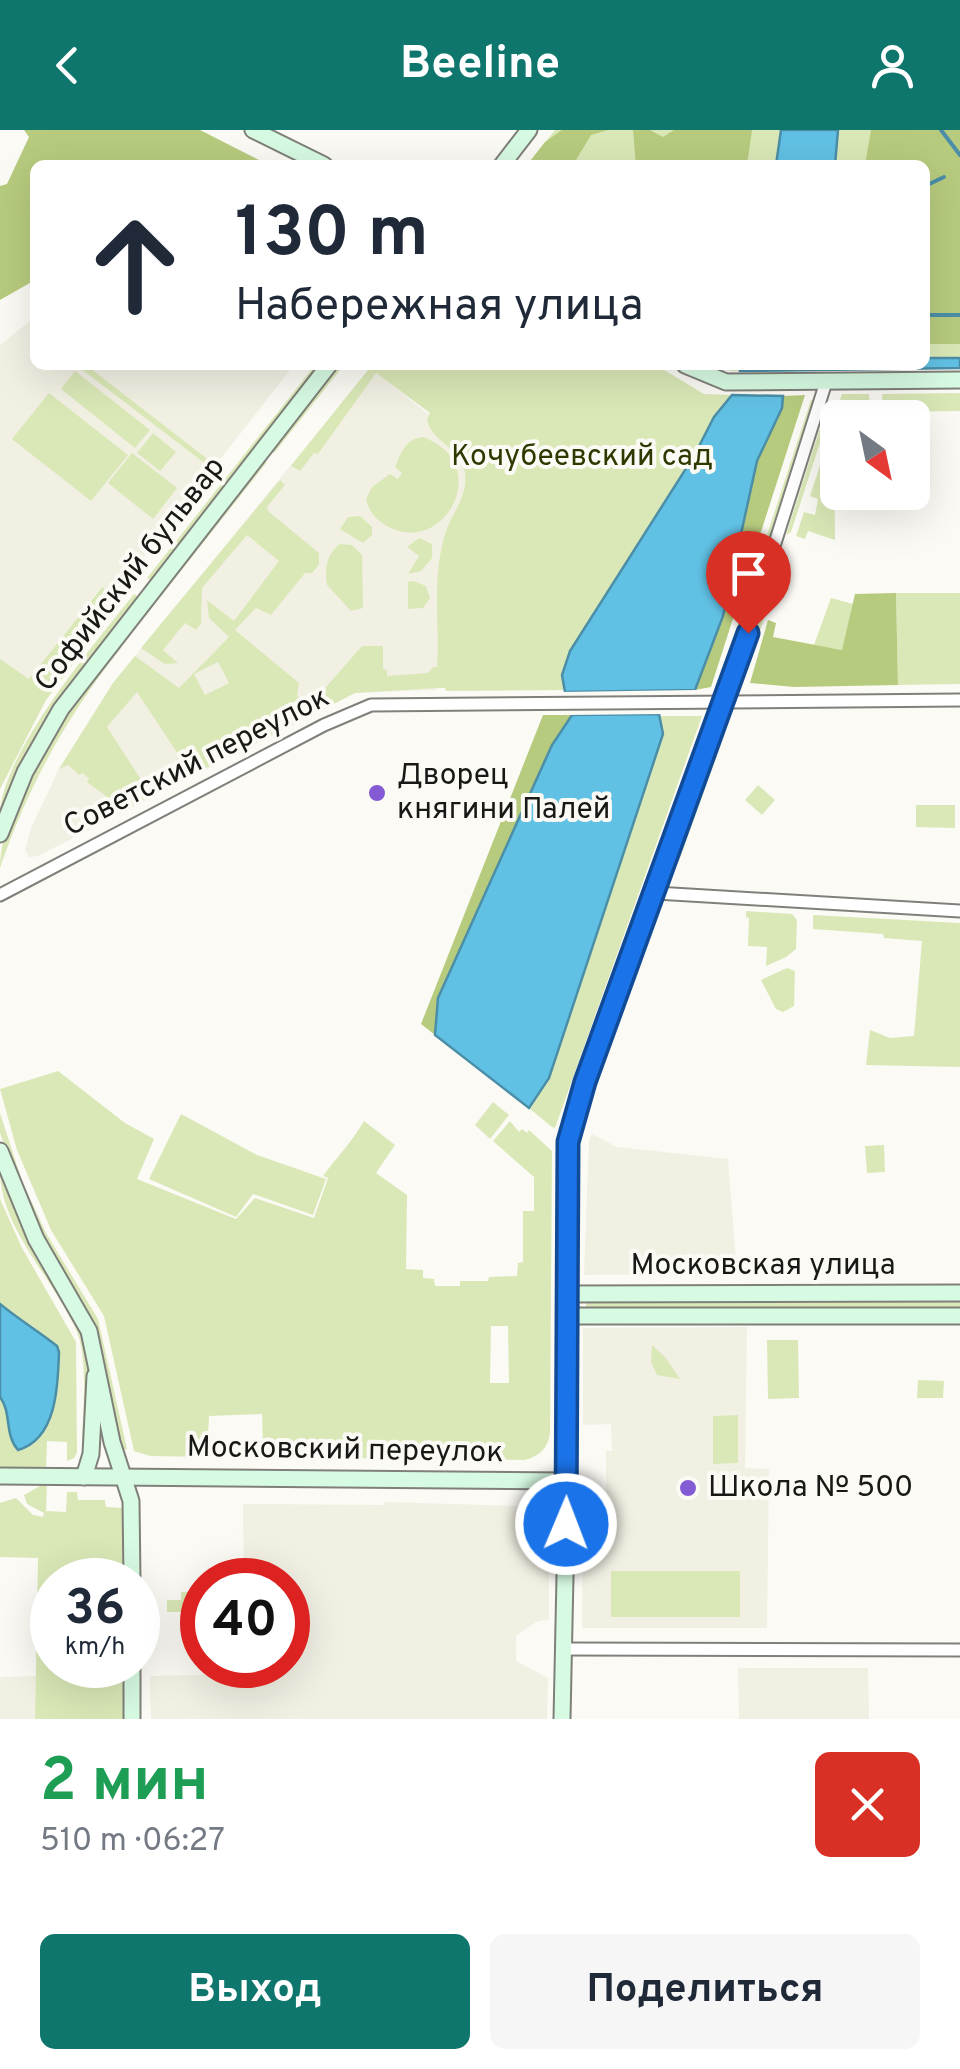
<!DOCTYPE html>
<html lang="ru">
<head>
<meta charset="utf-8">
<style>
	body { margin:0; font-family:Overpass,sans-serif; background:#f6f6f7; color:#1f2937; height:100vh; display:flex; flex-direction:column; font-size:38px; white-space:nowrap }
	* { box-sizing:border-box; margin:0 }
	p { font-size:32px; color:#747a83 }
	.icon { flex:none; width:55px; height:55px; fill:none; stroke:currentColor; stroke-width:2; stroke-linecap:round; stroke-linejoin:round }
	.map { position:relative; height:1589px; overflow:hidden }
	.side { display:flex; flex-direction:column; background:#fff; flex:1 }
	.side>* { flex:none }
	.banner { position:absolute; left:30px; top:30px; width:900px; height:210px; border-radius:15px; box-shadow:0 10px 40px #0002; background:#fff; color:#1f2937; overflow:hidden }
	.needle { width:65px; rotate:147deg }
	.buttons { position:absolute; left:820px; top:270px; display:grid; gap:20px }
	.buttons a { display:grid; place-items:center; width:110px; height:110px; border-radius:15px; background:#fff; box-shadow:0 10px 40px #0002; font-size:50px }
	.speed { position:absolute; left:30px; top:1428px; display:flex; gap:20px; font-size:50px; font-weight:700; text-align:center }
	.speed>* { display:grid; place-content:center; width:130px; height:130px; border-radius:50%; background:#fff; box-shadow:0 10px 40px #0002; line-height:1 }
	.speed small { font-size:25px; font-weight:400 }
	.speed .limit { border:15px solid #d22; background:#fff; color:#111 }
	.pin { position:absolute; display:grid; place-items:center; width:85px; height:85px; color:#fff; margin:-102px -42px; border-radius:50% 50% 50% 0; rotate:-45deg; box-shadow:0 0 10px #0007 }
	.pin .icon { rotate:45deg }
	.me { position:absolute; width:110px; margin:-55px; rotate:1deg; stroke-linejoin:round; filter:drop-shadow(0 0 8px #0008) }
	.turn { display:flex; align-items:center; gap:35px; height:210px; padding:0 40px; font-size:45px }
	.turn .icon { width:130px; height:130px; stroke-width:2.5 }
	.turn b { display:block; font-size:70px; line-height:85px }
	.round { display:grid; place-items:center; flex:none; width:105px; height:105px; border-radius:15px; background:#f6f6f7 }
	.overview { display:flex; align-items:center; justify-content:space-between; height:170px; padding:0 40px }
	h1 { font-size:60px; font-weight:700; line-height:75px; color:#1e9e55 }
	.cta { display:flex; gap:20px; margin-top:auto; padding:20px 40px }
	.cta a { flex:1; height:115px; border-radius:15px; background:#0f766e; color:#fff; font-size:40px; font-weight:700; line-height:115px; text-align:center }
	.cta a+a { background:#f6f6f7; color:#1f2937 }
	header { display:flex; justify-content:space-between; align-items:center; height:130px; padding:0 40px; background:#0f766e; color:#fff; font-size:45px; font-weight:700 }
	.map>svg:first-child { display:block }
</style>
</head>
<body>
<header><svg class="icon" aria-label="back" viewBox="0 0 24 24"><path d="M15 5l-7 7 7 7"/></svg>Beeline<svg class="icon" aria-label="person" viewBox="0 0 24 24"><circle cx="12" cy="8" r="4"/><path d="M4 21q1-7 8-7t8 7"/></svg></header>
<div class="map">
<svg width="960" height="1589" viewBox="0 0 960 1589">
	<rect width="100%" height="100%" fill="#fbfaf5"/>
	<g fill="#f2f0e3">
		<path d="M35 187V235H294L113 466 101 457 29 550 0 530V215Z"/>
		<path d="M370 238 491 334 438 515 437 560 355 563 38 726 29 727 25 720 31 698 59 639 113 553Z"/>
		<path d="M592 1004 617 1017 728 1029 737 1144 584 1145 589 1010Z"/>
		<path d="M747 1197 745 1338 769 1339 767 1498H582L583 1397 611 1396V1370L606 1369V1321H612L611 1294 583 1295V1198Z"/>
		<path d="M385 1372 519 1376 536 1385 549 1411V1489L536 1492 516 1506V1531L548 1548 547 1589H151L150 1546 245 1544V1535H288V1450H244L243 1374 384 1375Z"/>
		<path d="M738 1538H868L869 1589H739Z"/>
		<path d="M36 1546 35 1589H0V1547Z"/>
	</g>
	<g fill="#dae8b7" fill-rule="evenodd">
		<path d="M555 0H960V238L732 241 718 235H925V35H527Z"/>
		<path d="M76 235H86L210 331 207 335Z"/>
		<path d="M315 235H321L151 451 147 448Z"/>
		<path d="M338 235H344L274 323 272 318Z"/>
		<path d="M372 235H656L704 264 732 265 714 287 694 326 570 521 565 560 446 561 445 558H437L355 563 324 579 326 575 323 570 320 571V564L362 516H383V539L387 540V546L428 543 433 537H437C440 491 431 448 446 401 453 381 468 366 465 343 461 316 431 313 427 289L430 283 376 243 318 324 314 323 300 341 291 336Z"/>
		<path d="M75 241 150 300 135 318 61 259Z"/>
		<path d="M49 263 128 325 91 371 12 309Z"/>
		<path d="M960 263V281L883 282 882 264Z"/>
		<path d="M842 264H869L870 283 836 282Z"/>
		<path d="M811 270H815L725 552 721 549 722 543Z"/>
		<path d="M828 273 831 279 791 402 786 405Z"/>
		<path d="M153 303 176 322 160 341 137 323Z"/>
		<path d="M830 305 834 307 835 410 808 401 805 409 796 406 804 382 815 385 818 369 810 366Z"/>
		<path d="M423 307C494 333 446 424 391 398 378 392 369 383 366 369L372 357 390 344 398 349 402 343 395 337C401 323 405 309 423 307Z"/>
		<path d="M132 323 177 358 153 389 108 353Z"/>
		<path d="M262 331 267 332 128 508 125 505Z"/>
		<path d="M280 350 285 355 267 377 268 381 319 423V435L312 443H305L271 485 256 478 235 500 299 553 297 566 312 576 313 584 174 654 167 639 180 627 137 562 107 597 142 651 158 646 167 657 117 683 104 669 106 666 87 652 89 649 83 643 79 645 68 635 59 639 113 553 135 526 179 558 229 507 209 488 207 470 234 491 279 431 247 405 202 458 201 494 196 500 185 493 163 520 178 533 165 534 141 518ZM218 532 229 553 205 565 194 544Z"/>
		<path d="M360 386 372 397V405L363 413 340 399 348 387Z"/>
		<path d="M419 408 432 414V428L421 441 408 444 419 426 407 417Z"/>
		<path d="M340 414 352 415 362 425 363 478 351 481 327 455C324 439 327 423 340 414Z"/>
		<path d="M782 420 783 429 746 544 741 548Z"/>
		<path d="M414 451 426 456 430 468 423 478 408 479V452Z"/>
		<path d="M102 457 120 472 46 570 0 659V529L29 549Z"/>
		<path d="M896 463H960V554L898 555Z"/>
		<path d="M134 464 138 467C79 542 38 596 0 685 0 625 96 512 134 464Z"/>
		<path d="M831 468 853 474 843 520 814 515Z"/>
		<path d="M116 515 121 518C67 586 28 656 0 738 0 671 77 568 116 515Z"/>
		<path d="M659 586H702L555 998 552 997 529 978 549 948 663 604Z"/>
		<path d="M706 593H710L564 997 559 1002 571 961Z"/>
		<path d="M724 598 725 603 679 731 674 733Z"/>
		<path d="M758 655 775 670 762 685 745 670Z"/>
		<path d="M916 675H955V698L916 697Z"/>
		<path d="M746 781 792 784 797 790 796 819 786 827 766 836 767 817 748 816 749 788 746 787Z"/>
		<path d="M655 783 658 786 610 919 606 921Z"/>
		<path d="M813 785 960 793V937L866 935 870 900 890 908 914 906 922 811 884 808 883 804 813 799Z"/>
		<path d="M787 838 795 841 794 876 783 882 776 879 761 850Z"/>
		<path d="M58 941 125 993 154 1009 137 1049 236 1089 255 1068 314 1088 328 1048 323 1046C337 1027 352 1012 364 991L395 1015 376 1043 407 1065 406 1139 423 1140V1148L434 1149 435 1156H460V1151H488L489 1147 517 1146 518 1133 523 1132V1081H534V1047L493 1011 510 991 519 1002 522 999 527 1003 529 1000 552 1021 550 1303C548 1319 538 1327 524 1330L219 1327 218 1319 263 1318 262 1284 209 1286 207 1327 150 1326 134 1321 104 1186 51 1100 17 1020 0 959ZM491 1196H508L509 1253H490Z"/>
		<path d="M493 972 509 985 490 1009 475 995Z"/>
		<path d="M0 983 22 1051 46 1103 98 1189 127 1319 122 1320 94 1191 41 1106 8 1025 0 1003Z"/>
		<path d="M181 984 257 1025 326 1049 313 1085 253 1064 236 1087 149 1049Z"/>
		<path d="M884 1015 885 1042 867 1043 865 1016Z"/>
		<path d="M0 1041 19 1088 83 1200 88 1228V1318H82C82 1286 89 1231 77 1202 56 1151 0 1099 0 1041Z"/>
		<path d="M0 1069 22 1118 76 1212 77 1323 74 1328 67 1331V1312L47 1311 46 1339 0 1337Z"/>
		<rect x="586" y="1170" width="374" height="9"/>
		<path d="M767 1210H798L799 1268 768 1269Z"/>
		<path d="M652 1215 665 1227 680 1249 657 1245 651 1232Z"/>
		<path d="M918 1250 944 1251 943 1268H917Z"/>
		<path d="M738 1285V1333L713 1334V1286Z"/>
		<path d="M47 1352 46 1381 66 1382 67 1362H77L78 1370H105L106 1377 124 1378 123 1450H52V1535H123V1589H35L38 1428 0 1427V1373L16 1368 33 1385 43 1387 44 1383 27 1374 24 1365Z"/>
		<rect x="611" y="1441" width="129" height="46"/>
		<path d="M181 1462H199V1482H167V1470H181Z"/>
	</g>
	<g fill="#b7cb7e">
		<path d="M24 0H200L269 35H35V150L0 170V56L7 54 29 7Z"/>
		<path d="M562 0H608L591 5 573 35H527L545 12Z"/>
		<path d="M633 0H650L663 7 674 0H752L747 35H636Z"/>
		<path d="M871 0H960V214H925V35H865Z"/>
		<path d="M805 265 711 557 695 560 723 486 757 331 782 278 783 266Z"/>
		<path d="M896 463 898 555 794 557 750 553 768 490 776 493 773 507 842 520 855 464Z"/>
		<path d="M543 585H572L552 615 438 868 435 905 421 894Z"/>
	</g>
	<g fill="#61c1e5" stroke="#4b8ea7" stroke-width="2.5">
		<path d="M781 0H838L835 35H776Z"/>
		<path d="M925 228H960V238L740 241V235H925Z"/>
		<path d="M732 265 783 266 782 278 757 331 723 486 695 560 565 562 562 545 570 521 694 326 714 287Z"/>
		<path d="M659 584 663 604 549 948 529 978 435 905 438 868 552 615 572 585Z"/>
		<path d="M0 1174C18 1189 38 1201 57 1216L59 1222C58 1255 57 1309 18 1320 4 1304 12 1283 0 1267Z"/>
	</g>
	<g fill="#fbfaf5">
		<path d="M695 560H700L695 565 565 567 560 562Z"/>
		<path d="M619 579H659L664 584 566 585 571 580Z"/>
	</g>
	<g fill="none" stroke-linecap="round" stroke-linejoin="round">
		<g stroke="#4b8ea7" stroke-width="4">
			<path d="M941 0 960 25"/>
			<path d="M925 56 944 47"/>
			<path d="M925 185H960"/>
		</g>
		<defs>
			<g id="street">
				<path d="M656 763 960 781"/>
				<path d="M0 765 324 595 371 575 960 570"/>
				<path d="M565 1164 566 1029 572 989 725 571 826 252"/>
				<path d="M564 1519 960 1520"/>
			</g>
			<g id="secondary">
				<path d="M253 0 324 35"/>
				<path d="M502 35 529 0"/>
				<path d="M685 235 726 252 960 250"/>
				<path d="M0 704 25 642 61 579 329 235"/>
				<path d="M0 1021 36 1109 89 1201 112 1312 131 1371 132 1450"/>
				<path d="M566 1186H960"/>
				<path d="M0 1346 567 1351"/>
				<path d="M84 1347 91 1324 95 1246"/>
				<path d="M132 1535V1589"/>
				<path d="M562 1589 567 1351 565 1164 960 1163"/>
			</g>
		</defs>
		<use href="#street" stroke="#80807b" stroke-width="15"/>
		<use href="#secondary" stroke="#80807b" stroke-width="19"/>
		<use href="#street" stroke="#fff" stroke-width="11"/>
		<use href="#secondary" stroke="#d7fae2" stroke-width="15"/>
	</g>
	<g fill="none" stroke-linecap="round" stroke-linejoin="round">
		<defs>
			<path id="route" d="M566 1394 568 1012 585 952 748 503"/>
		</defs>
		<use href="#route" stroke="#114b97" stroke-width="25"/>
		<use href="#route" stroke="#1a73e8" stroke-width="18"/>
	</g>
	<g fill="#855bd5" stroke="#fbfaf5" stroke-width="4">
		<circle cx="377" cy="663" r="10"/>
		<circle cx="688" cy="1358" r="10"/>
	</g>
	<g text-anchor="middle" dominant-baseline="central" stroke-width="8" stroke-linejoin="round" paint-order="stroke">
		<g font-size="30" fill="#2e3900" stroke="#fbfaf5">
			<text x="582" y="327">Кочубеевский сад</text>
		</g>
		<g font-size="30" fill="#181816" stroke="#fbfaf5">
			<text transform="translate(131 445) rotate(-52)">Софийский бульвар</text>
			<text transform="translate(197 633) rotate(-27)">Советский переулок</text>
			<text x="763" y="1136">Московская улица</text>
			<text transform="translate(345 1321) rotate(1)">Московский переулок</text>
		</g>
		<g font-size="30" fill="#181816" stroke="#fbfaf5" text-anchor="start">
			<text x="397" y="646">Дворец<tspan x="397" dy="34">княгини Палей</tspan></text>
			<text x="708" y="1358">Школа № 500</text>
		</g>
	</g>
</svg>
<div class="buttons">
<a><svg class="needle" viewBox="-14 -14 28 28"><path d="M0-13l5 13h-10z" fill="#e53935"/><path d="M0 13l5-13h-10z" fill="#747a83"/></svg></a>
</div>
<div class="speed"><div>36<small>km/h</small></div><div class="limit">40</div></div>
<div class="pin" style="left:748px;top:503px;background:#d93025"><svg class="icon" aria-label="arrive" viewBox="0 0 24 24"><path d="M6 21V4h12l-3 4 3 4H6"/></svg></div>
<svg class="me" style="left:566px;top:1394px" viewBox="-20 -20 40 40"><circle r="17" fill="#1a73e8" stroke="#fff" stroke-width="3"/><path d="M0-11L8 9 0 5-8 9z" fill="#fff"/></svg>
<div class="banner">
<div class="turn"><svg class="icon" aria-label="ahead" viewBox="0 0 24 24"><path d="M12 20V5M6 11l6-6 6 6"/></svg><div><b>130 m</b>Набережная улица</div></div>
</div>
</div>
<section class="side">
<div class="overview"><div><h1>2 мин</h1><p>510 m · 06:27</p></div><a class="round" style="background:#d93025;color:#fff"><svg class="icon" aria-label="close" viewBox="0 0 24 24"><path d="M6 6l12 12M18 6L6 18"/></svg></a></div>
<div class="cta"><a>Выход</a><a>Поделиться</a></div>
</section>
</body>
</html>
